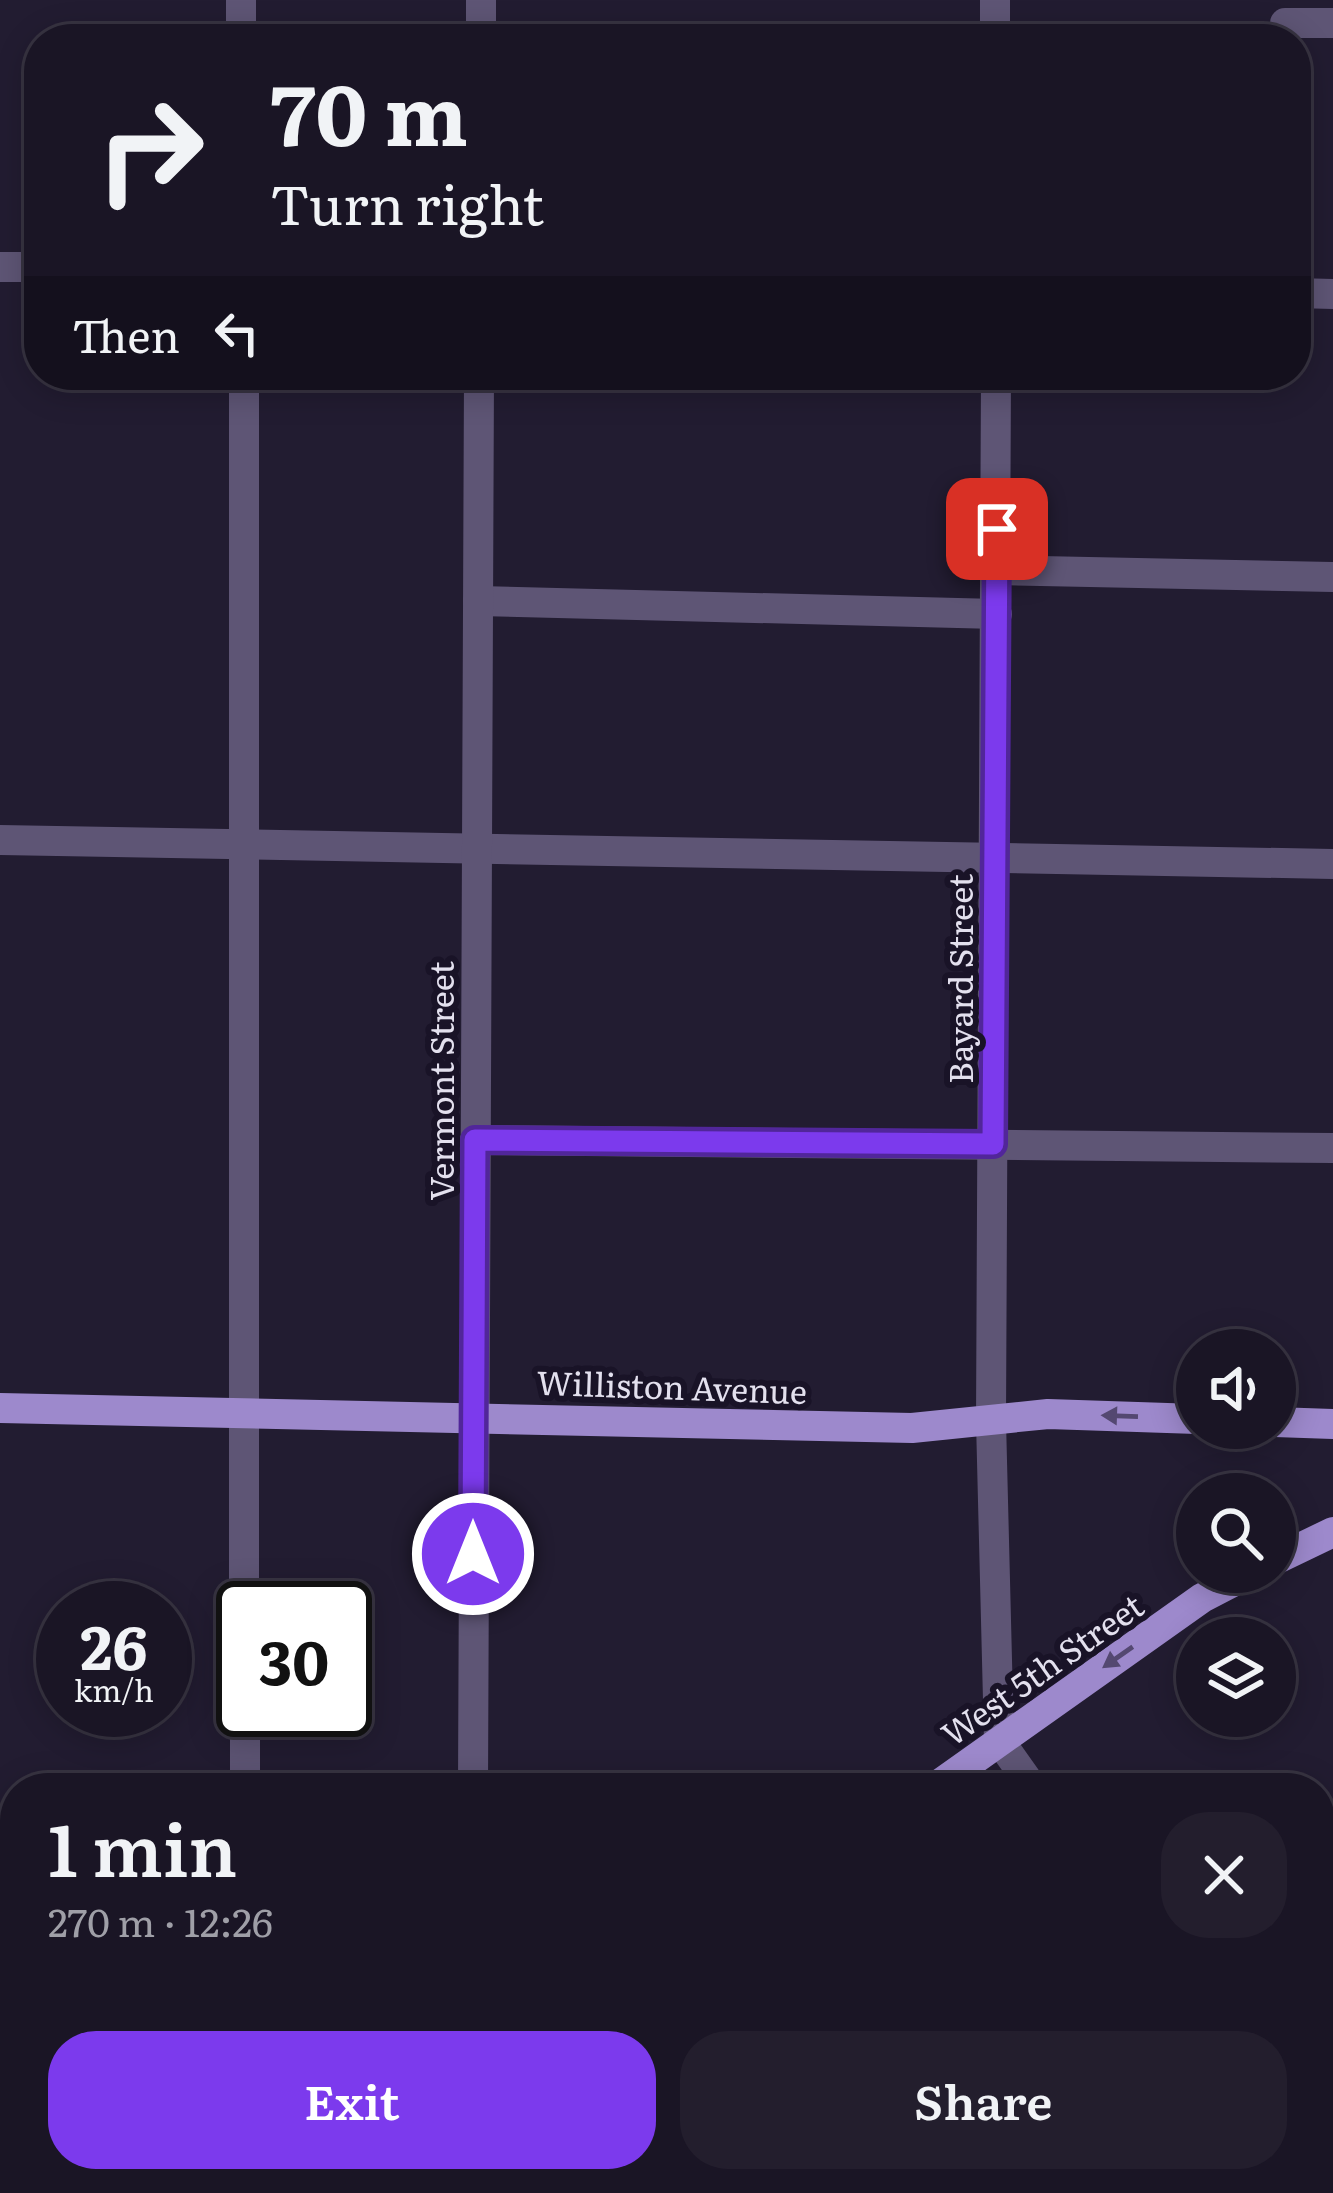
<!DOCTYPE html>
<html lang="en">
<head>
<meta charset="utf-8">
<style>
	body { margin:0; font-family:Literata,serif; background:#231e2d; color:#f1f3f6; height:100vh; display:flex; flex-direction:column; font-size:45px; white-space:nowrap }
	* { box-sizing:border-box; margin:0 }
	p { font-size:39px; color:#9f9fa7 }
	.icon { flex:none; width:66px; height:66px; fill:none; stroke:currentColor; stroke-width:2; stroke-linecap:round; stroke-linejoin:round }
	.map { position:relative; flex:1; overflow:hidden }
	.sheet { position:absolute; left:0px; top:1773px; width:1335px; height:420px; display:flex; flex-direction:column; background:#1a1525; border-radius:48px 48px 0 0; box-shadow:0 6px 30px #0003,0 0 0 3px #383442 }
	.sheet>* { flex:none }
	.banner { position:absolute; left:24px; top:24px; width:1287px; height:366px; border-radius:48px; box-shadow:0 6px 30px #0003,0 0 0 3px #383442; background:#1a1525; color:#f1f3f6; overflow:hidden }
	.tools { position:absolute; left:1176px; top:1329px; display:grid; gap:24px }
	.tools a { display:grid; place-items:center; width:120px; height:120px; border-radius:50%; background:#1a1525; box-shadow:0 6px 30px #0003,0 0 0 3px #383442; font-size:60px }
	.speed { position:absolute; left:36px; top:1581px; display:flex; gap:24px; font-size:60px; font-weight:700; text-align:center }
	.speed>* { display:grid; place-content:center; width:156px; height:156px; border-radius:50%; background:#1a1525; box-shadow:0 6px 30px #0003,0 0 0 3px #383442; line-height:1 }
	.speed small { font-size:30px; font-weight:400 }
	.speed .limit { border:6px solid #111; border-radius:18px; background:#fff; color:#111 }
	.pin { position:absolute; display:grid; place-items:center; width:102px; height:102px; color:#fff; margin:-51px; border-radius:24px; box-shadow:0 6px 18px #0006 }
	.me { position:absolute; width:132px; margin:-66px; rotate:0deg; stroke-linejoin:round; filter:drop-shadow(0 0 9px #0008) }
	.turn { display:flex; align-items:center; gap:42px; height:252px; padding:0 48px; font-size:54px }
	.turn .icon { width:156px; height:156px; stroke-width:2.5 }
	.turn b { display:block; font-size:84px; line-height:102px }
	.then { display:flex; align-items:center; height:114px; padding:0 48px; background:#0003; gap:24px; font-size:45px }
	.round { display:grid; place-items:center; flex:none; width:126px; height:126px; border-radius:48px; background:#231e2d }
	.overview { display:flex; align-items:center; justify-content:space-between; height:204px; padding:0 48px }
	h1 { font-size:72px; font-weight:600; line-height:90px }
	.action { display:flex; gap:24px; margin-top:auto; padding:24px 48px }
	.action a { flex:1; height:138px; border-radius:48px; background:#7c3aed; color:#fff; font-size:48px; font-weight:600; line-height:138px; text-align:center }
	.action a+a { background:#231e2d; color:#f1f3f6 }
	.map>svg:first-child { display:block }
</style>
</head>
<body>
<div class="map">
<svg width="1333" height="2193" viewBox="0 0 1333 2193">
	<rect width="100%" height="100%" fill="#221c31"/>
	<g fill="none" stroke-linecap="round" stroke-linejoin="round">
		<path stroke="#6c677a" stroke-width="8" stroke-dasharray="9 9" stroke-linecap="butt" d="M1296 246H1299"/>
		<g stroke="#5e5575" stroke-width="30">
			<path d="M241 0V39"/>
			<path d="M995 0V39"/>
			<path d="M1285 23H1333"/>
			<path d="M481 39V0"/>
			<path d="M0 267H39"/>
			<path d="M1296 293 1333 294"/>
			<path d="M996 375 991 1421 999 1740 1033 1788"/>
			<path d="M997 570 1333 577"/>
			<path d="M478 601 997 614"/>
			<path d="M0 840 1333 864"/>
			<path d="M475 1140 1333 1148"/>
			<path d="M244 1608V375"/>
			<path d="M245 1710V1788"/>
			<path d="M473 1788 479 375"/>
			<path d="M0 1900H15"/>
			<path d="M1320 2092 1333 2084"/>
			<path d="M508 2178 519 2193"/>
			<path d="M920 2178 931 2193"/>
			<path d="M1314 2178 1325 2193"/>
			<path d="M1174 2193 1195 2178"/>
		</g>
		<g stroke="#9d89cc" stroke-width="30">
			<path d="M0 1408 912 1428 1048 1414 1197 1419"/>
			<path d="M1275 1422 1333 1424"/>
			<path d="M1275 1560 1333 1532"/>
			<path d="M934 1788 1202 1598 1252 1572"/>
			<path d="M387 2193 408 2178"/>
		</g>
	</g>
	<defs><path id="oneway-solid" d="M-6-.8H1V-3.2L6.5 0L1 3.2V.8H-6Z" transform="scale(3)"/></defs>
	<g fill="#544871">
		<use href="#oneway-solid" transform="translate(1120 1416) rotate(-178)"/>
		<use href="#oneway-solid" transform="translate(1118 1657) rotate(145)"/>
	</g>
	<g fill="none" stroke-linecap="round" stroke-linejoin="round">
		<defs>
			<path id="route" d="M473 1554 475 1140 993 1144 997 529"/>
		</defs>
		<use href="#route" stroke="#51269a" stroke-width="30"/>
		<use href="#route" stroke="#7c3aed" stroke-width="21"/>
	</g>
	<g text-anchor="middle" dominant-baseline="central" stroke-width="12" stroke-linejoin="round" paint-order="stroke">
		<g font-size="33" fill="#e3e0ee" stroke="#191327">
			<text transform="translate(958 979) rotate(-90)">Bayard Street</text>
			<text transform="translate(439 1081) rotate(-90)">Vermont Street</text>
			<text transform="translate(672 1385) rotate(2)">Williston Avenue</text>
			<text transform="translate(1041 1668) rotate(-35)">West 5th Street</text>
		</g>
	</g>
</svg>
<div class="tools">
<a><svg class="icon" aria-label="sound" viewBox="0 0 24 24"><path d="M4 9h4l5-4v14l-5-4H4zM17 9q2 3 0 6"/></svg></a>
<a><svg class="icon" aria-label="search" viewBox="0 0 24 24"><circle cx="10" cy="10" r="6"/><path d="M15 15l6 6"/></svg></a>
<a><svg class="icon" aria-label="layers" viewBox="0 0 24 24"><path d="M12 4l9 5-9 5-9-5zM3 14l9 5 9-5"/></svg></a>
</div>
<div class="speed"><div>26<small>km/h</small></div><div class="limit">30</div></div>
<div class="pin" style="left:997px;top:529px;background:#d93025"><svg class="icon" aria-label="arrive" viewBox="0 0 24 24"><path d="M6 21V4h12l-3 4 3 4H6"/></svg></div>
<svg class="me" style="left:473px;top:1554px" viewBox="-20 -20 40 40"><circle r="17" fill="#7c3aed" stroke="#fff" stroke-width="3"/><path d="M0-11L8 9 0 5-8 9z" fill="#fff"/></svg>
<div class="banner">
<div class="turn"><svg class="icon" aria-label="right" viewBox="0 0 24 24"><path d="M7 20v-9h11M14 6l5 5-5 5"/></svg><div><b>70 m</b>Turn right</div></div>
<div class="then">Then<svg class="icon" aria-label="left" viewBox="0 0 24 24"><path d="M17 20v-9H6M10 6l-5 5 5 5"/></svg></div>
</div>
<section class="sheet">
<div class="overview"><div><h1>1 min</h1><p>270 m · 12:26</p></div><a class="round"><svg class="icon" aria-label="close" viewBox="0 0 24 24"><path d="M6 6l12 12M18 6L6 18"/></svg></a></div>
<div class="action"><a>Exit</a><a>Share</a></div>
</section>
</div>
</body>
</html>
